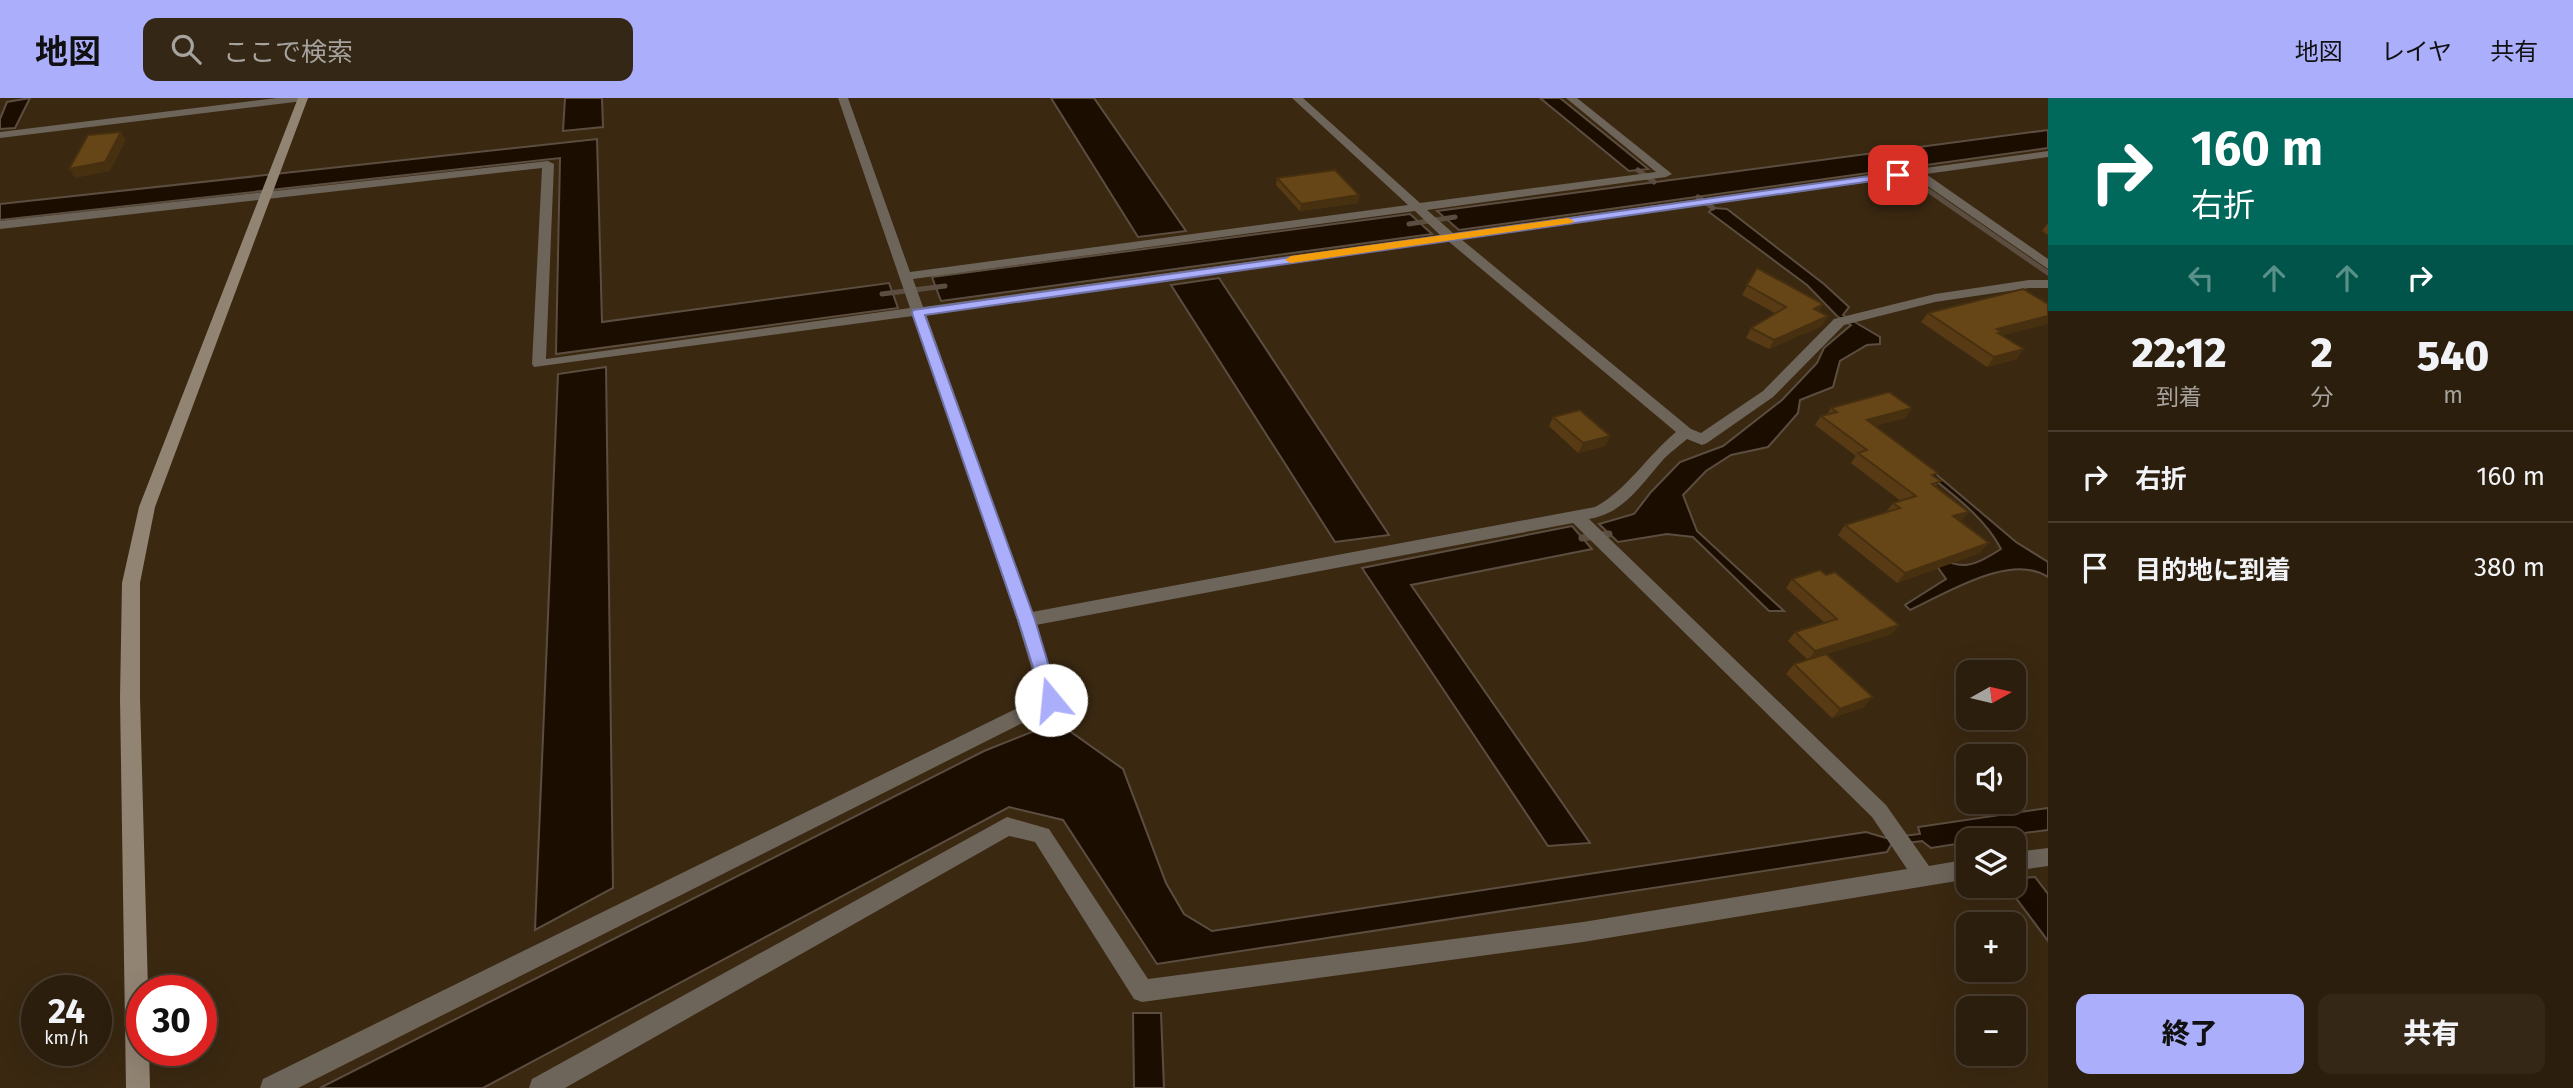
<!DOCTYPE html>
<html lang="ja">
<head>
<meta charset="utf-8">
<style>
	body { margin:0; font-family:"Fira Sans","Noto Sans JP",sans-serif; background:#342716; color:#f1f3f6; height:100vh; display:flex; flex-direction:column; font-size:26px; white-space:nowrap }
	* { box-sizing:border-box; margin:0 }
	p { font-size:23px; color:#a6a29d }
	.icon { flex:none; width:38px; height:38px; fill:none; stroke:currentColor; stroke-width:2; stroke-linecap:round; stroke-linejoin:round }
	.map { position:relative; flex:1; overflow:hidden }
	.side { display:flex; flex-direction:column; background:#2c1e0d; width:525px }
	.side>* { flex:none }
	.top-card { background:#00695c; color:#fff; overflow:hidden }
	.needle { width:46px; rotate:82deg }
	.controls { position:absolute; left:1956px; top:562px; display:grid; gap:14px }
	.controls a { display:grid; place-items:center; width:70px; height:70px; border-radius:14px; background:#2c1e0d; box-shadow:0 7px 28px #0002,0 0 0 2px #483c2e; font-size:35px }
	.speed { position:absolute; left:21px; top:877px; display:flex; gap:14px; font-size:35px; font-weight:700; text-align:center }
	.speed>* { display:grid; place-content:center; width:91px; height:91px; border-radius:50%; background:#2c1e0d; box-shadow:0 7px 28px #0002,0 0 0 2px #483c2e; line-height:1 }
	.speed small { font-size:18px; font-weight:400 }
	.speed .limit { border:10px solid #d22; background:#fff; color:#111 }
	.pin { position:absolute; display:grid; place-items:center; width:60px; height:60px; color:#fff; margin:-30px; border-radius:14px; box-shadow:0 4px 10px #0006 }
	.me { position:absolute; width:77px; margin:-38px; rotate:343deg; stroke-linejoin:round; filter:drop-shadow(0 0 5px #0008) }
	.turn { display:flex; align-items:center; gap:24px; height:147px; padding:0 28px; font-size:32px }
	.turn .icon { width:91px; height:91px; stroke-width:2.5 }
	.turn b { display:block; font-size:49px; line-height:60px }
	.lanes { display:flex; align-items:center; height:66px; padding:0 28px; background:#0003; justify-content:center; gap:35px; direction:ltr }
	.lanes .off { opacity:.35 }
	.eta { display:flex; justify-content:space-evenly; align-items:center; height:119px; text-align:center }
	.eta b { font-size:42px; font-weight:800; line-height:49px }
	.button { display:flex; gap:14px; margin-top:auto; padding:14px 28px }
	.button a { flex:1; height:80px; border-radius:14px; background:#abaffb; color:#111; font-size:28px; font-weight:800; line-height:80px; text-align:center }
	.button a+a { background:#342716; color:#f1f3f6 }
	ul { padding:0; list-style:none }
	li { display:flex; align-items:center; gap:21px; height:91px; padding:0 28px; border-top:2px solid #483c2e }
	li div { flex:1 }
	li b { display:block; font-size:26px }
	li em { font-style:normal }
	header { display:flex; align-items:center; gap:42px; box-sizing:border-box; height:98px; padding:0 35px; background:#abaffb; color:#111 }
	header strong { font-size:33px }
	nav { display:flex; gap:38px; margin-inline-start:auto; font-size:24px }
	.search { width:490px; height:63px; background:#342716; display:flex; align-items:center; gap:18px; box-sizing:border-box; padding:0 24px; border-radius:14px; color:#a6a29d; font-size:26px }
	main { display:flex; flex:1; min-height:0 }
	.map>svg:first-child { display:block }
</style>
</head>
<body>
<header>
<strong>地図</strong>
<div class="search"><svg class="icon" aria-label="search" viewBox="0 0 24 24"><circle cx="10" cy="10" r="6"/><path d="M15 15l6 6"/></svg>ここで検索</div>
<nav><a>地図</a><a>レイヤ</a><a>共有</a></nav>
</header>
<main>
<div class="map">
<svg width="2048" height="990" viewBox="0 0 2048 990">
	<rect width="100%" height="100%" fill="#3a2811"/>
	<g fill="#1b0d00" stroke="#5b4e40" stroke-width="2">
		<path d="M30 0 15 30 0 31V21L7 4Z"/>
		<path d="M565 0H602L603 29 563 33Z"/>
		<path d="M1051 0H1094L1186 133 1138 139Z"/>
		<path d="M1540 0H1560L1648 71 1629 73Z"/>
		<path d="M2048 32V50L1459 132 1437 113Z"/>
		<path d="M597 41 602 224 889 185 898 210 556 256 560 60 0 122V106Z"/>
		<path d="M1713 110 1727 111 1824 186 1849 209 1843 217 1880 239V246L1867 247 1840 263 1833 289 1800 302 1798 315 1768 349 1731 357 1706 373 1683 397 1697 433 1784 513H1769L1693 439 1667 436 1618 444 1599 426 1634 416 1651 394 1680 364 1723 348 1782 302 1817 265 1824 250 1851 227 1837 218 1807 187 1709 114Z"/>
		<path d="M1410 116 1432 136 941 203 932 179Z"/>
		<path d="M1219 180 1389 437 1335 444 1171 187Z"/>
		<path d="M606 269 613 790 535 832 558 276Z"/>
		<path d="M1911 360 1918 361 2016 444 2048 464V479C2011 454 1945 496 1910 512L1905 507 1946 481 1926 453C1960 472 1968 472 2001 451 1983 416 1945 391 1915 366Z"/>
		<path d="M1572 428 1592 451 1411 487 1590 745 1548 748 1362 470Z"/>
		<path d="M1057 624 1123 671 1166 785 1184 816 1212 833 1866 734 1886 740 1920 736 1918 729 2048 710V732L1969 742V744L1931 750 1922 743 1891 747 1887 754 1157 866 1063 722 1009 709 483 990H320L984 653Z"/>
		<path d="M2035 779 2048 796V843L2007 788H2014V781Z"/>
		<path d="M1133 915H1161L1164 990H1134Z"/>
	</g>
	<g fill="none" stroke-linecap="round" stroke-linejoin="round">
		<g stroke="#5b4e40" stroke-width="5">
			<path d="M1897 71 2048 175"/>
			<path d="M1638 72 1654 84"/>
			<path d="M1698 99 1713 110"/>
			<path d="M1409 126 1455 119"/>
			<path d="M882 196 945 188"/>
		</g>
		<path stroke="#5b4e40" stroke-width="7" d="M1582 440 1609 436"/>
		<g fill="#6d645a" fill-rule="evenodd">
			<path d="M277 0H308L303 3 0 40V34Z"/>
			<path d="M838 0H848L910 174 1408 107 1292 0H1303L1420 105 1656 74 1566 0H1577L1672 76 1666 79 1427 112 1453 135 2048 53V59L1926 76 2048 161V171L1913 78 1461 141 1691 331 1701 335 1763 293 1834 221 1935 196 2029 182H2048V190H2029L1935 204 1844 227 1773 299 1707 345 1702 347 1687 341C1679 348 1669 355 1662 363 1640 388 1624 415 1589 421L1886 707 1929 768 1969 761V781L1583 844 1142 904 1134 901 1035 744 1009 738 565 990H529L532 981 1007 719 1049 731 1148 881 1583 824 1907 771 1872 719 1573 425 1036 527 1061 602 1058 607 298 990H260L263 981 1040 599 1017 522 913 218 534 269 532 266 542 70 0 131V123L548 63 554 66 546 261 910 210ZM1415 113 1440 137 923 209 913 181ZM1448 143 1676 334C1648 357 1626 393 1595 409L1032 514 926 216Z"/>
			<path d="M2048 750V768L2014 773V754Z"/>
		</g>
		<path fill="#928473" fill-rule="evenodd" d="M298 0H308L155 409 140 485V600L148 892H142V952H149L150 990H126L120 600 122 485 139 409Z"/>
	</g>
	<g fill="#583b14">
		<path d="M1277 80 1359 97 1358 105 1300 113 1276 87Z"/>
		<path d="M2048 125V137L2042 133Z"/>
		<path d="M1757 170 1819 213 1822 228 1769 251 1746 240 1751 230 1775 215 1742 197Z"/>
		<path d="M1928 215 2002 237 2017 261 1987 269 1921 224Z"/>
		<path d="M1831 310H1912L1905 320 1874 328 1935 379 1937 389 1961 423 1960 424 1980 455 1897 485 1838 437 1845 427 1886 414 1893 405 1901 403 1851 365 1856 358 1815 327 1821 318 1827 316Z"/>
		<path d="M1553 319 1610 338 1605 348 1578 355 1549 328Z"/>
		<path d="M1792 481 1892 536 1826 556 1864 609 1832 620 1786 576 1794 566 1808 562 1788 543 1795 534 1825 525 1786 490Z"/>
	</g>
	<g fill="#473010">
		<path d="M121 34 126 42 110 73 75 80 69 71Z"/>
		<path d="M1359 97 1358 105 1300 113 1301 106Z"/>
		<path d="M1823 206 1818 216 1814 211Z"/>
		<path d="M1828 218 1822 228 1769 251 1774 242Z"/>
		<path d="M2048 218V226L2000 238 1997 231Z"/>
		<path d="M2024 251 2017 261 1987 269 1994 259Z"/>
		<path d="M1912 310 1905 320 1860 332 1867 322Z"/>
		<path d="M1610 338 1605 348 1578 355 1583 345Z"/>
		<path d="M1969 414 1961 423 1945 428 1953 418Z"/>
		<path d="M1989 445 1980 455 1897 485 1905 475Z"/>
		<path d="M1899 527 1892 536 1808 562 1815 553Z"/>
		<path d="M1873 599 1864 609 1832 620 1840 611Z"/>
	</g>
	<g fill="#664517" stroke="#473010" stroke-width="2">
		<path d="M121 34 105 64 69 71 88 37Z"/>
		<path d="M1335 72 1359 97 1301 106 1277 80Z"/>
		<path d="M1757 170 1823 206 1814 211 1828 218 1774 242 1751 230 1786 209 1747 187Z"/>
		<path d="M2023 191 2048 206V218L1997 231 2003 234 1998 235 2024 251 1994 259 1928 215Z"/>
		<path d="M1889 294 1912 310 1867 322 1938 375 1932 377 1941 383 1932 386 1969 414 1953 418 1989 445 1905 475 1845 427 1900 410 1893 405 1916 398 1858 355 1867 352 1821 318 1837 314 1831 310Z"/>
		<path d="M1580 312 1610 338 1583 345 1553 319Z"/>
		<path d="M1820 472 1826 477 1835 474 1899 527 1815 553 1795 534 1837 521 1792 481Z"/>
		<path d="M1826 556 1873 599 1840 611 1794 566Z"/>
	</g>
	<path fill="#abaffb" stroke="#6f72a3" stroke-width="2" d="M1898 74 1901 75V79L925 217 1035 522 1059 602 1057 607H1045L1018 522 912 215 913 212Z"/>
	<path fill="#f59e0b" d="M1568 120 1574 123 1572 125 1291 165 1285 162 1291 158Z"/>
</svg>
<div class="controls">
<a><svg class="needle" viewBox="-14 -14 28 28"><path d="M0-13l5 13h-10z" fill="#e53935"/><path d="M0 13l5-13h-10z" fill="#a6a29d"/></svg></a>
<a><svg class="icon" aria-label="sound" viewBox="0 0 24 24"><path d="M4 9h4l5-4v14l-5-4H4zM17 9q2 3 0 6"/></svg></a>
<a><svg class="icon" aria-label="layers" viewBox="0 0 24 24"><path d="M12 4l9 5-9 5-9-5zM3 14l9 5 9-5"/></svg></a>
<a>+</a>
<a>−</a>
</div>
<div class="speed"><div>24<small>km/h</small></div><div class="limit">30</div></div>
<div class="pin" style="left:1898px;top:77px;background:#d93025"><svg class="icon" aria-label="arrive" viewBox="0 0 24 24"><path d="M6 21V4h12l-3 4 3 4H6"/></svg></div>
<svg class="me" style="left:1051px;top:602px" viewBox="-20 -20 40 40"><circle r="19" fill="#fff"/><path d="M0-13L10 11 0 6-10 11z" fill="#abaffb"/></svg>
</div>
<section class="side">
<div class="top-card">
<div class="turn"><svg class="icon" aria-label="right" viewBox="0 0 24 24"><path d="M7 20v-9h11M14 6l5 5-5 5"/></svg><div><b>160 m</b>右折</div></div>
<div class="lanes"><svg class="icon off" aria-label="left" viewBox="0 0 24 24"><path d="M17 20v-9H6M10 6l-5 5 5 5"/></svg><svg class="icon off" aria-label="ahead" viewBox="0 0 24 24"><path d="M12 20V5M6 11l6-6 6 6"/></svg><svg class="icon off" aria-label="ahead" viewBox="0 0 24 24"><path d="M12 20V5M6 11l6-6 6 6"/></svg><svg class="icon" aria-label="right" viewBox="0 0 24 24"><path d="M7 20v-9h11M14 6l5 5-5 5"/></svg></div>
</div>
<div class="eta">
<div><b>22:12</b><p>到着</p></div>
<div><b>2</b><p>分</p></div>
<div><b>540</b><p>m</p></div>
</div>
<ul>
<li><svg class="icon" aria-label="right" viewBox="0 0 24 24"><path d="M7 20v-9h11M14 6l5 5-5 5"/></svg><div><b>右折</b></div><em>160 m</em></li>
<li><svg class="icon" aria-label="arrive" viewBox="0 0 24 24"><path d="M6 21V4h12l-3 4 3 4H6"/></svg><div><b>目的地に到着</b></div><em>380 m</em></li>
</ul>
<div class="button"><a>終了</a><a>共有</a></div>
</section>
</main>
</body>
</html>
